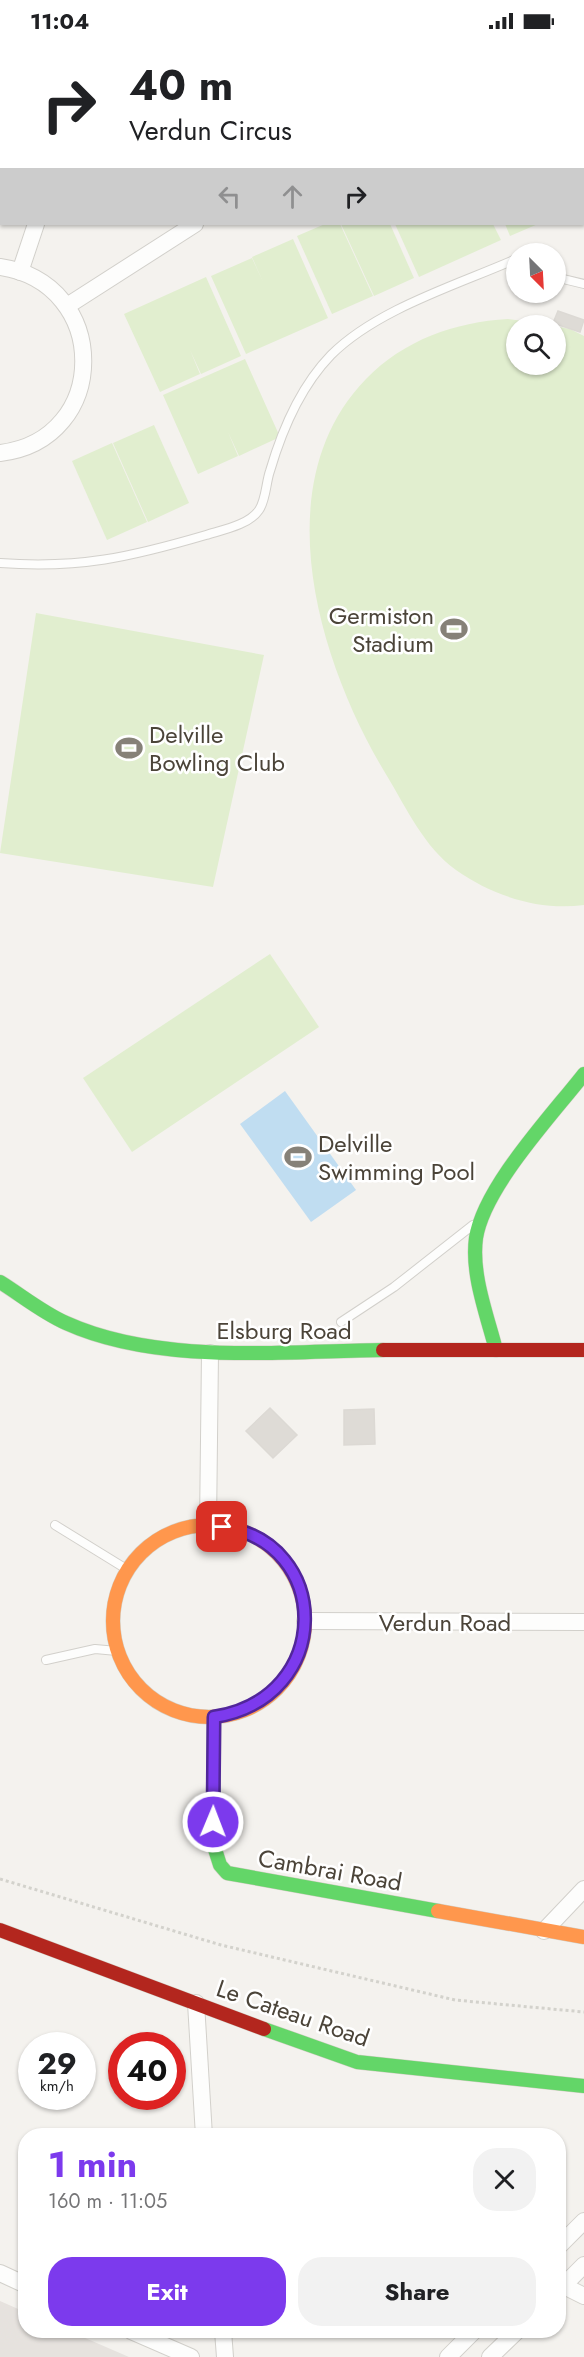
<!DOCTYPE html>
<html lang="en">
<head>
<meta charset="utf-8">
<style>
	body { margin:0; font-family:Jost,sans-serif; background:#f2f2f2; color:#202124; height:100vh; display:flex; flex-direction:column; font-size:22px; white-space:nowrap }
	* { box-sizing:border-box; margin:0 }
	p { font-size:20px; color:#757577 }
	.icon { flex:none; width:33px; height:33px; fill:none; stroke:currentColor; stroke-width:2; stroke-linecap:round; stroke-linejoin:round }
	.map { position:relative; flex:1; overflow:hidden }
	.panel { position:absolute; left:18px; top:2086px; width:548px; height:210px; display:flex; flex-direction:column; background:#fff; border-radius:24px; box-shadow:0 2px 4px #0004 }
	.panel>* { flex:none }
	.hud { position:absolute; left:0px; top:0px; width:585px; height:183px; box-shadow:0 2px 4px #0004; background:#fff; color:#202124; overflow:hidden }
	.needle { width:39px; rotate:156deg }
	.fabs { position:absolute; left:506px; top:201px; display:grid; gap:12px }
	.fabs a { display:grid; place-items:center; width:60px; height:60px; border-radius:50%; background:#fff; box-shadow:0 2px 4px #0004; font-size:30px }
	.speed { position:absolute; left:18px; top:1990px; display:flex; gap:12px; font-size:30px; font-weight:700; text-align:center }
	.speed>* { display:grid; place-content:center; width:78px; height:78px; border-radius:50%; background:#fff; box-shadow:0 2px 4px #0004; line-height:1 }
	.speed small { font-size:15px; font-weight:400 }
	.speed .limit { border:9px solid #d22; background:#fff; color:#111 }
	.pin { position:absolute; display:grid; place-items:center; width:51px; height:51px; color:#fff; margin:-26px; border-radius:12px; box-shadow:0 3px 9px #0006 }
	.me { position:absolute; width:66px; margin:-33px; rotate:1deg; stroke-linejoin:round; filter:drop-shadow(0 0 4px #0008) }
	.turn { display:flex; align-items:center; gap:21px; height:126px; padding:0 30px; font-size:27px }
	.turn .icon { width:78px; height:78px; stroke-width:2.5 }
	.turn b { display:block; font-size:42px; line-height:51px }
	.lanes { display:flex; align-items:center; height:57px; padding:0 30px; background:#0003; justify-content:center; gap:30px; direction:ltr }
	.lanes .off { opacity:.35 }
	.round { display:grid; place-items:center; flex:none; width:63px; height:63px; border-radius:24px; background:#f2f2f2 }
	.head { display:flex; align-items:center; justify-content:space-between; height:102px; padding:0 30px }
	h1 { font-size:36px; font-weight:700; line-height:45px; color:#7c3aed }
	.primary-button { display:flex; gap:12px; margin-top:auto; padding:12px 30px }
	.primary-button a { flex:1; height:69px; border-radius:24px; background:#7c3aed; color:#fff; font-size:24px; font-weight:700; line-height:69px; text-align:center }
	.primary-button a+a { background:#f2f2f2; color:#202124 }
	.status { display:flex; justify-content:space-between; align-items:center; height:42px; padding:0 30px; background:#fff; direction:ltr }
	.status svg { height:16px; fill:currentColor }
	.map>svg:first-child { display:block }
</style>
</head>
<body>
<div class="status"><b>11:04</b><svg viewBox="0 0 49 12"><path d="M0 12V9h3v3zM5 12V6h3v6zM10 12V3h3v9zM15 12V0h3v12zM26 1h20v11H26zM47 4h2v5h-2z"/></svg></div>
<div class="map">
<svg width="584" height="2315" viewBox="0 0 584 2315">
	<rect width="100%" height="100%" fill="#f4f2ee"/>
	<path fill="#e6e2de" d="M0 2259 25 2270 26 2289H69L129 2315H0Z"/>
	<g fill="#e1eecf">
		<path d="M325 182H340L373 254 332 272 297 194Z"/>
		<path d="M341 182H390L414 236 374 254Z"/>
		<path d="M395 182H493L501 198 419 235Z"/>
		<path d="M505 182H538L510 194Z"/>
		<path d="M293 197 328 276 246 312 211 234 252 216 263 240 252 215Z"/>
		<path d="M206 235 241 314 201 332 190 308 200 332 160 350 124 272Z"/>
		<path d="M508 277 554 283 516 284V322H555V284L570 287 584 294V863C539 869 493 854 456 828 424 805 407 767 387 734 320 624 263 443 366 337 404 298 455 280 508 277Z"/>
		<path d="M245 317 280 395 239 414 228 390 238 414 198 432 163 353Z"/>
		<path d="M154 383 189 461 148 480 113 401Z"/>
		<path d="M112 401 147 480 107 498 72 419Z"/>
		<path d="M36 571 264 613 213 845 0 811Z"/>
		<path d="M270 912 319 985 132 1110 83 1036Z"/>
	</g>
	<path fill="#c0ddf1" d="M285 1049 356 1148 311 1180 240 1082Z"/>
	<g fill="#dedbd6" stroke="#dcd9d4" stroke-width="1.5">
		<path d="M2 7V49H0Z"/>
		<path d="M558 269 584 278 580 290 553 281Z"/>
		<path d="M270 1366 297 1393 273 1416 246 1389Z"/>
		<path d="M374 1367 375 1402 344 1403V1368Z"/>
	</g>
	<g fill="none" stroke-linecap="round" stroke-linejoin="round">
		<defs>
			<g id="lane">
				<path d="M419 0 420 2"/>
				<path d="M555 235 584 242"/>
				<path d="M0 521C79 527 131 515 206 493 222 488 249 483 259 468 266 458 266 440 270 429 282 388 301 344 331 313 377 267 457 243 516 217"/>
				<path d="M341 1280 394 1245 473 1183"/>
				<path d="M55 1483 128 1528"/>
				<path d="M46 1618 95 1607 117 1609"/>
			</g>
			<g id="street">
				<path d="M96 2 97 0"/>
				<path d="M473 2 475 0"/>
				<path d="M0 225C111 241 111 398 0 411"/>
				<path d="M20 230 36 182"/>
				<path d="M67 264 195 182"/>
				<path d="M208 1484 210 1311"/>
				<path d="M305 1579 584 1580"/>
				<path d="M544 1889 584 1847"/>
				<path d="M196 1961 204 2094"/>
				<path d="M558 2205 584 2179"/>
				<path d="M0 2231 26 2243"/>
				<path d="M558 2241 584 2254"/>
				<path d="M558 2249 584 2223"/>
				<path d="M131 2289 191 2315"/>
				<path d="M223 2289 225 2315"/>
				<path d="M448 2315 474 2289"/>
				<path d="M490 2315 517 2289"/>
			</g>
			<g id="fast">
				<path d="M0 1240C21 1253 43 1271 66 1281 159 1323 282 1309 383 1308"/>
				<path d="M496 1308C487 1273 471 1232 476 1196 484 1145 552 1073 584 1032"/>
				<path d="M214 1675 213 1801 220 1823 227 1831 438 1869"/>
				<path d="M264 1987 357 2020 584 2044"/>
			</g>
			<g id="slow">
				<circle cx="209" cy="1579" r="96"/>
				<path d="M438 1869 584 1895"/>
			</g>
			<g id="jam">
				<path d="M383 1308H584"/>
				<path d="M0 1888 264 1987"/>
			</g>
		</defs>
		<use href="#lane" stroke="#d2d0cb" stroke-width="10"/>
		<use href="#street" stroke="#d2d0cb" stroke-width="18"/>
		<use href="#fast" stroke="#d3cfc5" stroke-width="15"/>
		<use href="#slow" stroke="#d3cfc5" stroke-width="15"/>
		<use href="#jam" stroke="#d3cfc5" stroke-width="15"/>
		<path stroke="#d3d2cc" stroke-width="3" stroke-dasharray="3 3" stroke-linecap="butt" d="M0 1837 221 1903 455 1958 584 1970"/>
		<use href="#lane" stroke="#fdfdfc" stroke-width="8"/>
		<use href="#street" stroke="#fdfdfc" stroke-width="16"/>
		<use href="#fast" stroke="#63d668" stroke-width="14"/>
		<use href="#slow" stroke="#ff974d" stroke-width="14"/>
		<use href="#jam" stroke="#b3261e" stroke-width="14"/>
	</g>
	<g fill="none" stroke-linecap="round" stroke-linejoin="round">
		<defs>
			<path id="route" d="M213 1780 214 1675C335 1656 332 1499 222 1485"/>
		</defs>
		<use href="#route" stroke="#51269a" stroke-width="15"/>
		<use href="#route" stroke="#7c3aed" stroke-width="10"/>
	</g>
	<defs>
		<symbol id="stadium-bare" viewBox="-9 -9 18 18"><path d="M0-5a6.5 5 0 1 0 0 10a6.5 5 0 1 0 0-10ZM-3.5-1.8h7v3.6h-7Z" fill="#868178" stroke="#fff" stroke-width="2.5" paint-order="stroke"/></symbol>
	</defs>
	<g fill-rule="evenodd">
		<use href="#stadium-bare" x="435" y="568" width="38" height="38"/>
		<use href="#stadium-bare" x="110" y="687" width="38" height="38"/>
		<use href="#stadium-bare" x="279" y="1096" width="38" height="38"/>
	</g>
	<g text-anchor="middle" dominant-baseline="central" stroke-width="5" stroke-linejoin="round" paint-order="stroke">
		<g font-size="24" fill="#4b4439" stroke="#fff" text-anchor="start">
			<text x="434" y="573" text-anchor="end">Germiston<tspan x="434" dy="28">Stadium</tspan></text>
			<text x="149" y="692">Delville<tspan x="149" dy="28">Bowling Club</tspan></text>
			<text x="318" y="1101">Delville<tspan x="318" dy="28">Swimming Pool</tspan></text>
		</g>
		<g font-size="24" fill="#4b4439" stroke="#fff">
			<text x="284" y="1288">Elsburg Road</text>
			<text x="445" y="1580">Verdun Road</text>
			<text transform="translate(330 1828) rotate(10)">Cambrai Road</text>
			<text transform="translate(293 1971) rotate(19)">Le Cateau Road</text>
		</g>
	</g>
</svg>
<div class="fabs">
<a><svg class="needle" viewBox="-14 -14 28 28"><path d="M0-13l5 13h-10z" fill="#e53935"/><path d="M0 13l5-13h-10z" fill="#757577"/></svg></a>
<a><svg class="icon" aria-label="search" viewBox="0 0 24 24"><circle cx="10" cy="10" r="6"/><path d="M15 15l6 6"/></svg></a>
</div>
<div class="speed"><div>29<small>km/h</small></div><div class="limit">40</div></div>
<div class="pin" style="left:222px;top:1485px;background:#d93025"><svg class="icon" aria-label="arrive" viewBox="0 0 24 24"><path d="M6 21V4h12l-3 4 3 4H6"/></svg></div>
<svg class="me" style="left:213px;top:1780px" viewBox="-20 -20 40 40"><circle r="17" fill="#7c3aed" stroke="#fff" stroke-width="3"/><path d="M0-11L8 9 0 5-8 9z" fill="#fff"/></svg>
<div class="hud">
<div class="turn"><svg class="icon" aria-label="right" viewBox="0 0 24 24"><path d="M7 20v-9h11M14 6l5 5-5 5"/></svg><div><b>40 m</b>Verdun Circus</div></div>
<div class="lanes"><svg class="icon off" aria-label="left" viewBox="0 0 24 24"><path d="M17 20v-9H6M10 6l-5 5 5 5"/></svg><svg class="icon off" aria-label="ahead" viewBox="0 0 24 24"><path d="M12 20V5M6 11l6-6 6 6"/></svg><svg class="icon" aria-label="right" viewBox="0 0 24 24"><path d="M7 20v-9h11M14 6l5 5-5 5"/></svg></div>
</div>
<section class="panel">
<div class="head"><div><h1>1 min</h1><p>160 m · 11:05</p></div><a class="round"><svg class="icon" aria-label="close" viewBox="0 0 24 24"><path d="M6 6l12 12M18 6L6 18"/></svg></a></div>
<div class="primary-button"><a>Exit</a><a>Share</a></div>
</section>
</div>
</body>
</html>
